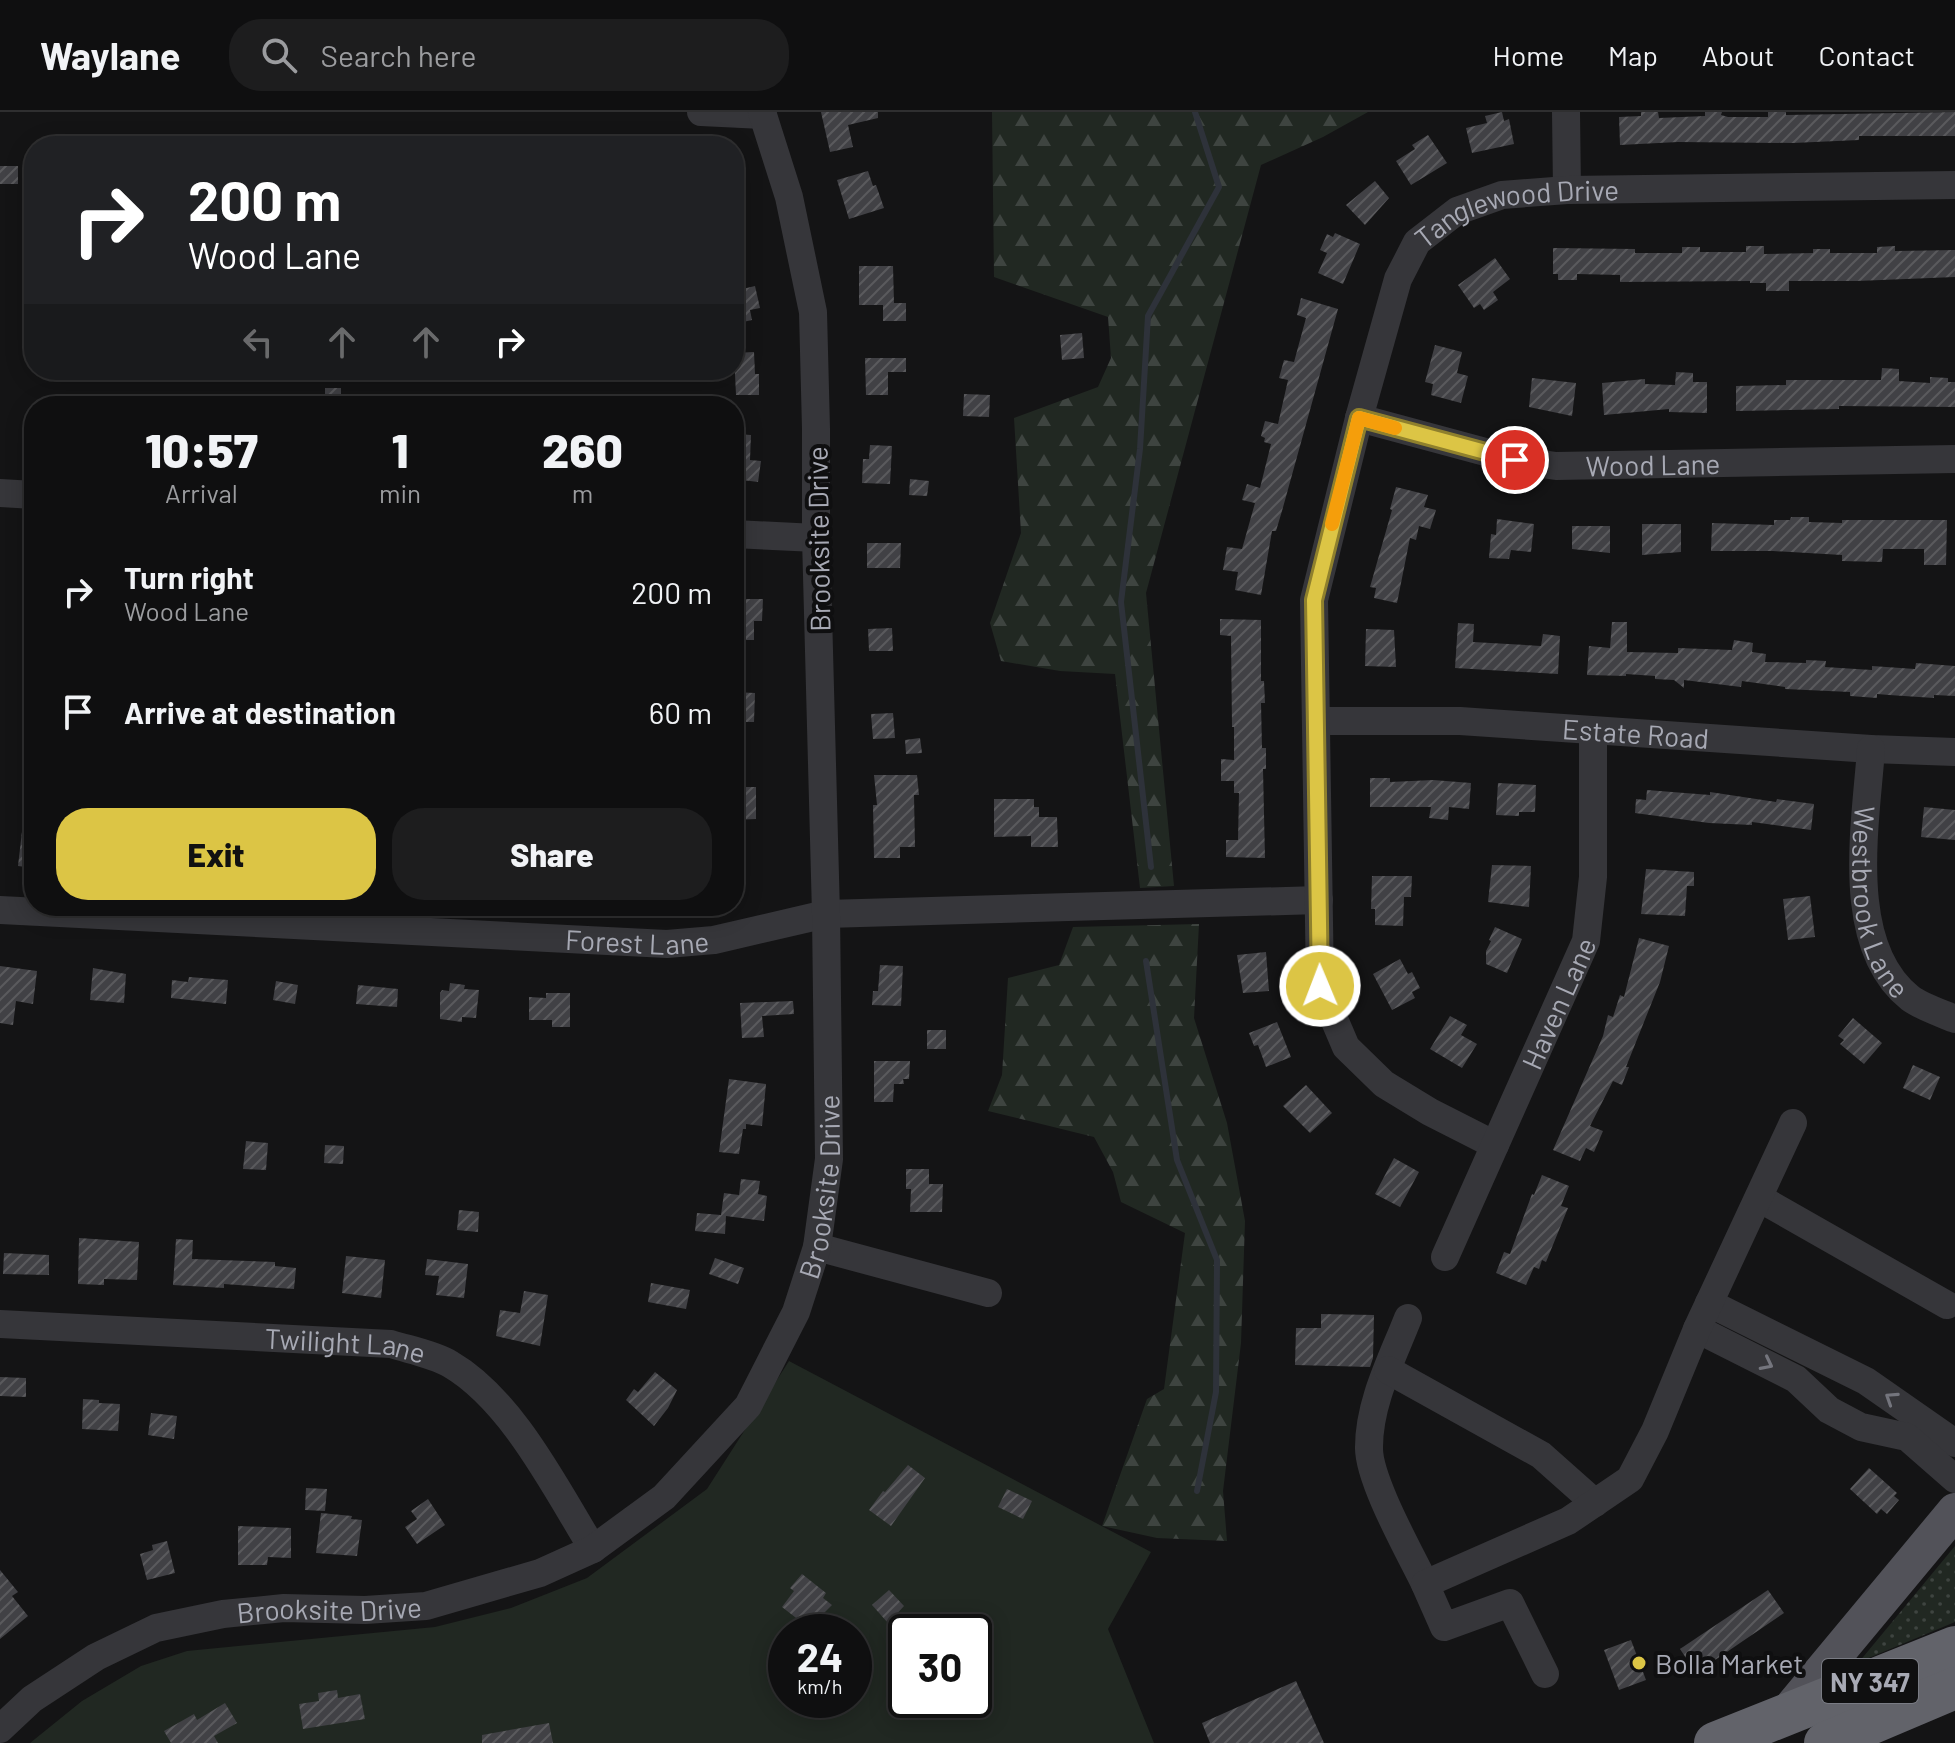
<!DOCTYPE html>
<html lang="en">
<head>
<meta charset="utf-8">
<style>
	body { margin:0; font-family:Barlow,sans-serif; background:#1d1d1e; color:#f1f3f6; height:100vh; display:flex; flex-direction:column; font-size:30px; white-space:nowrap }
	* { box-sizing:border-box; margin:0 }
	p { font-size:26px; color:#9b9c9f }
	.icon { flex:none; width:44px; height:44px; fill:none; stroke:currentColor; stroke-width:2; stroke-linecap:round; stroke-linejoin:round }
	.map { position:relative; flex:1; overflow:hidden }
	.panel { position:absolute; left:24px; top:284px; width:720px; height:520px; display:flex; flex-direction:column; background:#0f0f10; border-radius:32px; box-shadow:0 4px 20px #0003,0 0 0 2px #2f2f30 }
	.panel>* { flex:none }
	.guide { position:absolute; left:24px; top:24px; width:720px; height:244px; border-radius:32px; box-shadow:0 4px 20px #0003,0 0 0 2px #2f2f30; background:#202124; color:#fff; overflow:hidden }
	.speed { position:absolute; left:768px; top:1502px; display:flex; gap:16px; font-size:40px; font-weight:700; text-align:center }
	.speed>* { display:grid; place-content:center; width:104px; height:104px; border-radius:50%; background:#0f0f10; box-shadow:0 4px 20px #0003,0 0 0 2px #2f2f30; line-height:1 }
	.speed small { font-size:20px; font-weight:400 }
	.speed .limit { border:4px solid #111; border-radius:12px; background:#fff; color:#111 }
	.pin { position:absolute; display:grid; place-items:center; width:68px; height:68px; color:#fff; margin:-34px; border:4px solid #fff; border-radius:50%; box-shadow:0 2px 8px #0007 }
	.me { position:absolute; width:88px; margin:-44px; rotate:359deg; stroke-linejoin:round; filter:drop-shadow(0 0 6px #0008) }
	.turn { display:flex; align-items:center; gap:28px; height:168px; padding:0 32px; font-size:36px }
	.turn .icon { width:104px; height:104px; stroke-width:2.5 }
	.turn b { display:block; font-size:56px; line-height:68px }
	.lanes { display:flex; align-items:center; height:76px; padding:0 32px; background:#0003; justify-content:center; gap:40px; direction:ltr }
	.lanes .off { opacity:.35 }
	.eta { display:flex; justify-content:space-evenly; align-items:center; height:136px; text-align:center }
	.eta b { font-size:48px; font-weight:800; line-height:56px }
	.button { display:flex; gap:16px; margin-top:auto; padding:16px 32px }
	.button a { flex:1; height:92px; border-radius:32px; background:#dcc545; color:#111; font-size:32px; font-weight:800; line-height:92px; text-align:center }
	.button a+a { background:#1d1d1e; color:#f1f3f6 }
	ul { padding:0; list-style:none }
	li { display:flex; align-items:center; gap:24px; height:120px; padding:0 32px }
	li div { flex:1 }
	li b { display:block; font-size:30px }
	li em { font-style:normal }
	header { display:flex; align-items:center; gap:48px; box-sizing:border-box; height:112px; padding:0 40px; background:#0f0f10; border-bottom:2px solid #2f2f30 }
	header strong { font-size:38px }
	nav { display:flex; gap:44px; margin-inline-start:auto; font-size:28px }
	.search { width:560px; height:72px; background:#1d1d1e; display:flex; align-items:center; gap:20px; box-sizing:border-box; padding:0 28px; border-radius:32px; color:#9b9c9f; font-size:30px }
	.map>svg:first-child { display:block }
</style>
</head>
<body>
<header>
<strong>Waylane</strong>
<div class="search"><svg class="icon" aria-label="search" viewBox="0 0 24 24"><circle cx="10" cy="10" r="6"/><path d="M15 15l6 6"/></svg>Search here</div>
<nav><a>Home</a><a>Map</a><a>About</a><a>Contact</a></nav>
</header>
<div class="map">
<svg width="1955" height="1631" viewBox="0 0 1955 1631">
	<defs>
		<pattern id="grass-dots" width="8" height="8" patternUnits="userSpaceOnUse" patternTransform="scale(2)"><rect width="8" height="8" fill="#212822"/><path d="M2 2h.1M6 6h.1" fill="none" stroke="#3e4440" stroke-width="1.8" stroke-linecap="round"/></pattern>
		<pattern id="forest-firs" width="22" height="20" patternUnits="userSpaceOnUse" patternTransform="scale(2)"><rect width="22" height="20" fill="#212822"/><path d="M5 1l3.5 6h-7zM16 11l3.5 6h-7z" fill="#3e4440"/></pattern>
		<pattern id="building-hatch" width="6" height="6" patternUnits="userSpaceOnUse" patternTransform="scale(2)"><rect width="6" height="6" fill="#414145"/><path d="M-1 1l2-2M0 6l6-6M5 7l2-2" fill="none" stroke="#5a5a5d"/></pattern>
	</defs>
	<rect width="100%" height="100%" fill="#141415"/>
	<path fill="url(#grass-dots)" d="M1955 1434V1510L1859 1550Z"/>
	<g fill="url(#forest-firs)">
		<path d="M992 0H1368L1323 25 1261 53 1146 481 1174 774 1140 776 1115 562 1060 559 1001 549 990 511 1021 421 1014 306 1098 275 1111 246 1108 205 994 165Z"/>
		<path d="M1199 812 1194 906 1227 1011 1245 1109 1241 1231 1223 1379 1227 1429 1157 1426 1102 1414 1147 1287 1164 1277 1185 1121 1121 1090 1113 1060 1094 1025 988 999 1002 963 1008 866 1059 853 1073 815Z"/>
	</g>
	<path fill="#212822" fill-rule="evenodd" d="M789 1249 1151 1440 1108 1517 1154 1631H30L82 1589 141 1554 187 1539 435 1515 511 1496 587 1466 707 1377ZM786 1520H854V1588H786ZM906 1520H974V1588H906Z"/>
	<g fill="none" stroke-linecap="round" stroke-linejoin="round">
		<g stroke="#2e323a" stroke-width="6">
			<path d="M1151 755 1121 490 1140 337 1148 204 1219 75 1195 0"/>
			<path d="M1146 849 1177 1048 1217 1148 1216 1280 1197 1379"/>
		</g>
	</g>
	<g fill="url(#building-hatch)">
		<path d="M821 0H878V6L848 13 853 35 830 40Z"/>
		<path d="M1502 0 1504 9 1509 7 1514 32 1472 41 1466 16 1487 11 1485 4Z"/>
		<path d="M1641 0H1658L1659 6 1705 4V0H1722L1721 3 1728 5H1768V0H1786V3L1955 0V24H1859V28L1793 31 1678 30 1620 33 1619 5 1641 4Z"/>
		<path d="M1428 23 1447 51 1411 73 1396 49 1415 37 1412 33Z"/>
		<rect x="0" y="54" width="18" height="18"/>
		<path d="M868 59 873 74 876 73 884 96 849 107 837 68Z"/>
		<path d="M1375 69 1389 86 1365 113 1346 93Z"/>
		<path d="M1335 121 1360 132 1343 172 1318 161 1327 141 1320 138 1327 122 1333 125Z"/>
		<path d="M1746 134H1764V142L1813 141V137H1830V141H1877V135L1895 134V139L1955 138V165L1857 169H1789V179H1766V171H1750V169L1620 170V163L1577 162V168H1558V162H1553V136L1635 137V141H1682V135H1700V140H1746Z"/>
		<path d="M1495 146 1510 167 1493 180 1498 188 1484 198 1480 192 1474 196 1458 173Z"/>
		<path d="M859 154H893L894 191H906V209H883V193H859Z"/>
		<path d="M755 174 760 196 750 198 752 208 734 212V179Z"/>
		<path d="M1301 186 1338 197 1282 399 1276 419H1272L1261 483 1235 478 1238 460 1223 458 1227 435 1242 437 1255 391 1242 388 1247 372 1260 376 1271 332 1264 330 1265 326 1261 324 1265 309 1278 312 1288 268 1279 266 1284 248 1294 250 1306 206 1297 203Z"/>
		<path d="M1082 221 1084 246 1062 248 1060 223Z"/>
		<path d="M1435 233 1462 240 1457 261 1468 264 1461 291 1431 283 1433 272 1425 270Z"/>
		<path d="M754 240 755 262H759V283H736L734 241Z"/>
		<path d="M865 246H906V260H888V283H866Z"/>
		<path d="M1882 256 1899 257V269L1930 271V265L1948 266V270H1955V295L1839 294V297L1736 299V274L1786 273V268H1881Z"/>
		<path d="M1676 260 1693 261V270H1707V301L1669 300V297L1604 303 1602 271 1645 267V272L1675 273Z"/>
		<path d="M1532 266 1576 271 1572 304 1529 295Z"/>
		<rect x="325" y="276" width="16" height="18"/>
		<path d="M964 282 990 283 989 305 963 304Z"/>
		<path d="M734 322 751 323 750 348 761 349 758 370 734 367Z"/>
		<path d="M870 333 892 334 890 372 862 371 863 347H869Z"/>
		<path d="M910 367 929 369 927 384 909 383Z"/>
		<path d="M1396 375 1428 383 1424 395 1436 398 1430 417 1419 414 1416 428 1410 426 1397 491 1374 486 1376 476 1370 475 1392 398 1390 397Z"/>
		<path d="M1791 405H1809V410L1842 411V408H1947L1946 453H1924V437H1883L1882 450 1842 449V443L1773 439H1711L1712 411 1774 413V408H1790Z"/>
		<path d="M1497 407 1534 412 1531 440 1511 438 1509 447 1489 446 1491 422 1496 423Z"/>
		<path d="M1642 412H1681V440L1642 443Z"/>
		<path d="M1572 414H1610V441L1572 437Z"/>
		<path d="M867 431H901L900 456H867Z"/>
		<path d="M736 487H763L762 509H754V528H734Z"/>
		<path d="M1220 507 1261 508V569H1264L1265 591H1261L1262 636H1266V657H1263L1265 746 1226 745V728H1238L1239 681H1234V669H1221V647L1234 648V615H1232L1231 524 1220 523Z"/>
		<path d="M1612 510H1627V540L1678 541V536L1732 538 1734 528 1753 531 1752 540 1766 542 1765 550 1806 551V548L1826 549 1825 555 1872 558V554L1915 557 1916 551 1955 554V584L1934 583V586L1889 583 1877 582V586L1850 584V580L1785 577V575L1742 569 1741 575 1684 568V576L1674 568 1655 567V564L1626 562V564L1587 563 1589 534 1610 536Z"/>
		<path d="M1458 511 1474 512 1473 530 1541 534 1543 522 1560 524 1558 562 1455 556Z"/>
		<path d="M892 516 893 539H869L868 517Z"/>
		<path d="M1366 517 1394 518 1396 555 1365 554Z"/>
		<path d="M734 580 755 581 754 610H734Z"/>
		<path d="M893 601 895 626 873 627 871 602Z"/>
		<path d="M920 626 922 641 906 642 905 628Z"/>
		<path d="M874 663H917L919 683H914L915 735H900V746H874L873 693H877Z"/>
		<path d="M1370 666H1390V670L1433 668 1471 671 1469 697 1449 695 1448 708 1429 706 1431 695H1370Z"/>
		<path d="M1498 671 1536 673 1535 700H1519V704L1496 703Z"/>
		<path d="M735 675H756V707L734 708Z"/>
		<path d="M1647 678 1710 683V680L1776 690 1777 687 1814 692 1811 718 1752 710V713L1709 711 1635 701 1636 687 1646 688Z"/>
		<path d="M994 687H1034V695H1039V705H1057L1058 735H1031V724L994 725Z"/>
		<path d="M1924 695 1955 698V728L1921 725Z"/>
		<path d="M24 702H34V756L18 754Z"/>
		<path d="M1492 753 1531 754 1529 795 1488 790Z"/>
		<path d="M1646 757 1694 760V774H1687L1685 804 1641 802Z"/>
		<path d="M1372 764H1412L1411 785H1404L1403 814 1375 813V797H1371Z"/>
		<path d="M1810 784 1815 825 1788 828 1783 787Z"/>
		<path d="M1495 815 1522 827 1507 861 1486 852V839L1491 829 1489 828Z"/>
		<path d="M1639 826 1669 834 1660 870 1626 955H1629L1622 973 1613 969 1590 1014 1603 1019 1594 1040 1586 1036 1580 1049 1553 1038 1603 924 1608 903 1613 905 1620 883 1624 885Z"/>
		<path d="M1266 840 1269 879 1243 881 1237 843Z"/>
		<path d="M1400 847 1408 862 1412 860 1420 876 1412 880 1415 886 1392 898 1373 862Z"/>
		<path d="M880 853 903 854 901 894 872 893 873 879H878Z"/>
		<path d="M0 854 37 859 33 892 16 889 13 913 0 911Z"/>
		<path d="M93 856 126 862 124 891 90 888Z"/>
		<path d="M189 865 228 868 226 892 171 886 172 868 188 870Z"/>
		<path d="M276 869 298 873 295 892 273 888Z"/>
		<path d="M450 871 465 873 464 877 479 878 476 906 462 905V910L440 907V881L442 878 449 879Z"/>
		<path d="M358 873 398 877 397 895 356 892Z"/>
		<path d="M546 881H570V915H552V908H529V885L546 886Z"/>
		<path d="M793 889 794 902 762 904 764 925 742 926 740 891Z"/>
		<path d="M1450 904 1467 913 1461 923 1477 932 1462 956 1430 937Z"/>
		<path d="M1853 906 1882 931 1864 952 1840 932 1844 928 1838 924Z"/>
		<path d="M1277 910 1291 945 1266 955 1258 933 1254 934 1249 921Z"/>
		<rect x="927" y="918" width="19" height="19"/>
		<path d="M874 949H910L909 967H903L904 972H894L893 990H874Z"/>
		<path d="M1913 953 1940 965 1930 988 1903 976Z"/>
		<path d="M729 967 766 972 762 1014 746 1012V1017H743L739 1042 719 1040Z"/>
		<path d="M1306 973 1332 1001 1310 1021 1283 994Z"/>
		<path d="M246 1029 268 1031 266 1058 243 1057Z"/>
		<path d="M325 1033 344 1034 343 1052 324 1051Z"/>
		<path d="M1394 1046 1419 1060 1400 1095 1375 1082Z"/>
		<path d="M906 1057H929V1072H943L942 1100H910L911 1077H906Z"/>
		<path d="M1542 1063 1569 1074 1561 1094 1568 1096 1546 1150 1542 1148 1539 1157 1534 1155 1526 1173 1496 1161 1504 1140 1510 1142 1532 1082 1534 1083Z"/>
		<path d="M741 1067 760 1069 758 1082 767 1084 764 1109 726 1104 725 1122 695 1119 697 1101 721 1103 724 1081 739 1083Z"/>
		<path d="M459 1098 479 1100 478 1120 457 1118Z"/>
		<path d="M79 1126 139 1130 137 1168 104 1167V1173L78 1172Z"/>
		<path d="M176 1127 193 1128 192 1147 275 1150V1154L296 1156 294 1177 224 1172V1176L173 1173Z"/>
		<path d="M4 1141 49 1143V1163L3 1162Z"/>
		<path d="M346 1144 385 1148 381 1186 342 1181Z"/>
		<path d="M715 1146 744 1156 738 1172 709 1162Z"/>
		<path d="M427 1147 468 1152 464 1186 436 1183 439 1164 425 1163Z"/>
		<path d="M651 1171 690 1178 686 1197 648 1190Z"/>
		<path d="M524 1179 548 1183 540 1234 496 1224 500 1198 520 1201Z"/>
		<path d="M1321 1202 1374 1203 1373 1246 1370 1255 1295 1253 1296 1216H1321Z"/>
		<path d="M655 1260 677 1278 668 1296 654 1314 626 1288 634 1277 638 1280Z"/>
		<path d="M0 1265 26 1266V1285L0 1284Z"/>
		<path d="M83 1287 99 1288V1291L120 1292 118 1319 82 1317Z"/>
		<path d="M151 1301 177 1304 174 1327 148 1323Z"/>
		<path d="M908 1353 925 1366 891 1414 869 1398 883 1379 885 1380Z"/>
		<path d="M1869 1356 1897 1381 1894 1384 1899 1388 1887 1402 1881 1397 1877 1402 1850 1377Z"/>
		<path d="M306 1376 327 1377 325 1399 305 1398Z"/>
		<path d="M1007 1377 1032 1389 1023 1407 998 1395Z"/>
		<path d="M428 1387 445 1413 417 1432 405 1415 417 1407 411 1399Z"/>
		<path d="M321 1401 352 1404 351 1407 362 1408 357 1444 316 1441Z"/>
		<path d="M238 1414 291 1416V1446L268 1445 267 1453H238Z"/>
		<path d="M167 1429 175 1461 147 1468 140 1442 153 1438 152 1433Z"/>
		<path d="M0 1458 18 1480 12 1484 28 1504 0 1527Z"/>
		<path d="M802 1462 826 1481 823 1486 832 1493 809 1516 782 1495 794 1479 790 1476Z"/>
		<path d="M889 1478 904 1494 888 1511 872 1493Z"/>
		<path d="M1768 1478 1784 1501 1696 1561 1680 1537Z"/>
		<path d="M1631 1528 1646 1568 1619 1578 1604 1538Z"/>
		<path d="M1296 1569 1324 1631H1210L1202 1611Z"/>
		<path d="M337 1578 338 1586 360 1582 365 1607 303 1617 299 1592 319 1589 318 1581Z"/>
		<path d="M225 1591 237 1611 214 1624 218 1631H171L164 1619 194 1602 197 1608Z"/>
		<path d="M549 1611 553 1631H482V1623Z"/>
	</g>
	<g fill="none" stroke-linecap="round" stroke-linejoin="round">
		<g stroke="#36363a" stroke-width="28">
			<path d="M701 0 763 3"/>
			<path d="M1566 0 1567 78"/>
			<path id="s1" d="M1359 306 1515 348 1556 354 1955 347"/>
			<path d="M0 381 34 383"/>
			<path d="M734 422 816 426"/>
			<path id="s2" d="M1316 609H1460L1871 637 1955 640"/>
			<path id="s3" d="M1871 637C1866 711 1843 833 1910 886 1922 895 1941 901 1955 907"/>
			<path id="s4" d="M0 798 667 832 714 828 826 802 1319 788"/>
			<path id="s5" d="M1495 1033 1430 1000 1384 972 1346 935 1320 874 1314 488 1359 306 1398 167 1417 130 1457 99 1502 83 1567 78 1955 73"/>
			<path d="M1759 1086 1947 1193"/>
			<path d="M817 1135 988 1181"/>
			<path id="s6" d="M1445 1145 1586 829 1593 765V619"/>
			<path d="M1709 1191 1866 1269 1955 1331"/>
			<path d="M1408 1206C1392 1247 1369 1290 1369 1335 1368 1367 1410 1441 1425 1472"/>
			<path id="s7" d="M0 1212 391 1232C410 1238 433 1242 450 1252 512 1288 556 1377 593 1437"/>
			<path d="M1697 1217 1796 1267 1829 1298 1861 1315 1907 1325 1955 1367"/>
			<path d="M1388 1258 1541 1343 1595 1391"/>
			<path d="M1545 1562 1510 1491 1444 1515 1425 1472 1568 1409 1630 1367 1655 1319 1697 1217 1793 1011"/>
			<path id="s8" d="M0 1617 32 1587 96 1545 156 1516 223 1502 284 1496 365 1498 426 1494 540 1461 593 1437 664 1385 748 1294 796 1200 817 1135 829 1047 826 802 816 426V317L813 200 789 85 762 0"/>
		</g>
		<path stroke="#525259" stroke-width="36" d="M1783 1606 1955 1399"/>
		<g stroke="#62636a" stroke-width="42">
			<path d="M1715 1631 1955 1535"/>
			<path d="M1825 1631 1955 1576"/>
		</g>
	</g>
	<defs><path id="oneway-chevron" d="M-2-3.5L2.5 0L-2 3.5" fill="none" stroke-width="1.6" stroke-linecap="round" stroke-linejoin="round" transform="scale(2)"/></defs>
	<g stroke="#74757d">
		<use href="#oneway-chevron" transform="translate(1767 1252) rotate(27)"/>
		<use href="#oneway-chevron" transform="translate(1891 1286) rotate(-147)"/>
	</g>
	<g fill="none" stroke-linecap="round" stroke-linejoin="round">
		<defs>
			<path id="route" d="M1320 874 1314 488 1359 306 1515 348"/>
		</defs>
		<use href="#route" stroke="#8f802d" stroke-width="20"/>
		<use href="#route" stroke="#dcc545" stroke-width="14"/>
		<path stroke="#f59e0b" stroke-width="14" d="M1332 412 1359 306 1395 316"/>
	</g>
	<circle fill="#dcc545" stroke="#0f0f10" stroke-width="3" cx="1639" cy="1551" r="8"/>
	<g text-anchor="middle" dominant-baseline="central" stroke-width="8" stroke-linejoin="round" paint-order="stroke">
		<rect fill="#0f0f10" stroke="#797b83" stroke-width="2" x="1822" y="1547" width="96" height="44" rx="6"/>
		<g font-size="26" font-weight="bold" fill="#a7a9b4">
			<text x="1870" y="1569">NY 347</text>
		</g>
		<g font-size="28" fill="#a7a9b4" stroke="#0f0f10">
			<text stroke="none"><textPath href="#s5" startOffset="1114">Tanglewood Drive</textPath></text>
			<text stroke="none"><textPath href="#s1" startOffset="300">Wood Lane</textPath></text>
			<text transform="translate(818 427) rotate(-91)">Brooksite Drive</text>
			<text stroke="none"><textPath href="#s2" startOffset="320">Estate Road</textPath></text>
			<text stroke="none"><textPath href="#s3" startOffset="156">Westbrook Lane</textPath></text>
			<text stroke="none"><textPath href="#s4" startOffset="638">Forest Lane</textPath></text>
			<text stroke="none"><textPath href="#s6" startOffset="278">Haven Lane</textPath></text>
			<text stroke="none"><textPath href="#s8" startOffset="1082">Brooksite Drive</textPath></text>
			<text stroke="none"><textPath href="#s7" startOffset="346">Twilight Lane</textPath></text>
			<text stroke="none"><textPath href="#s8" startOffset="362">Brooksite Drive</textPath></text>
		</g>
		<g font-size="28" fill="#a7a9b4" stroke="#0f0f10" text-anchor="start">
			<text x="1655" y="1551">Bolla Market</text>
		</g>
	</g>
</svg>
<div class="speed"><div>24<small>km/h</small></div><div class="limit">30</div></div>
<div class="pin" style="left:1515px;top:348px;background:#d93025"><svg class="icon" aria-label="arrive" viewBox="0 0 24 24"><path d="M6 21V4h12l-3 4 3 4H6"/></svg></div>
<svg class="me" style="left:1320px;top:874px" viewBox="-20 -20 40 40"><circle r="17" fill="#dcc545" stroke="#fff" stroke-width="3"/><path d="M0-11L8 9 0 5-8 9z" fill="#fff"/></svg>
<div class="guide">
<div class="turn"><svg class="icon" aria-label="right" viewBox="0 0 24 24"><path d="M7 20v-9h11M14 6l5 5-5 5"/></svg><div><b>200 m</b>Wood Lane</div></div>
<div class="lanes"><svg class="icon off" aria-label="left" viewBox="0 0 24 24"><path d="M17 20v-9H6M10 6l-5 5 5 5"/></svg><svg class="icon off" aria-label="ahead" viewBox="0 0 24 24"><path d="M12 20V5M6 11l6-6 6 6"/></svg><svg class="icon off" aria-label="ahead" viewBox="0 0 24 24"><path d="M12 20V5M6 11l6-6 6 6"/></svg><svg class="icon" aria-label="right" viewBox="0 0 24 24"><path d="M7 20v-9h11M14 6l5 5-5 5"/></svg></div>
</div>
<section class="panel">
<div class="eta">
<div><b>10:57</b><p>Arrival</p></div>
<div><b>1</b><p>min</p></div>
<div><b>260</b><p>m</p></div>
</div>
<ul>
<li><svg class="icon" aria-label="right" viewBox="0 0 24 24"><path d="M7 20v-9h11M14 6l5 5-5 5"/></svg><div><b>Turn right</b><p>Wood Lane</p></div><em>200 m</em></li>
<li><svg class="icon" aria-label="arrive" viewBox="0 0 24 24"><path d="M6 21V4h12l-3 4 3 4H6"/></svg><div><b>Arrive at destination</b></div><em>60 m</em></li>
</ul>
<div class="button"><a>Exit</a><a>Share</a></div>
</section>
</div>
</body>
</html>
